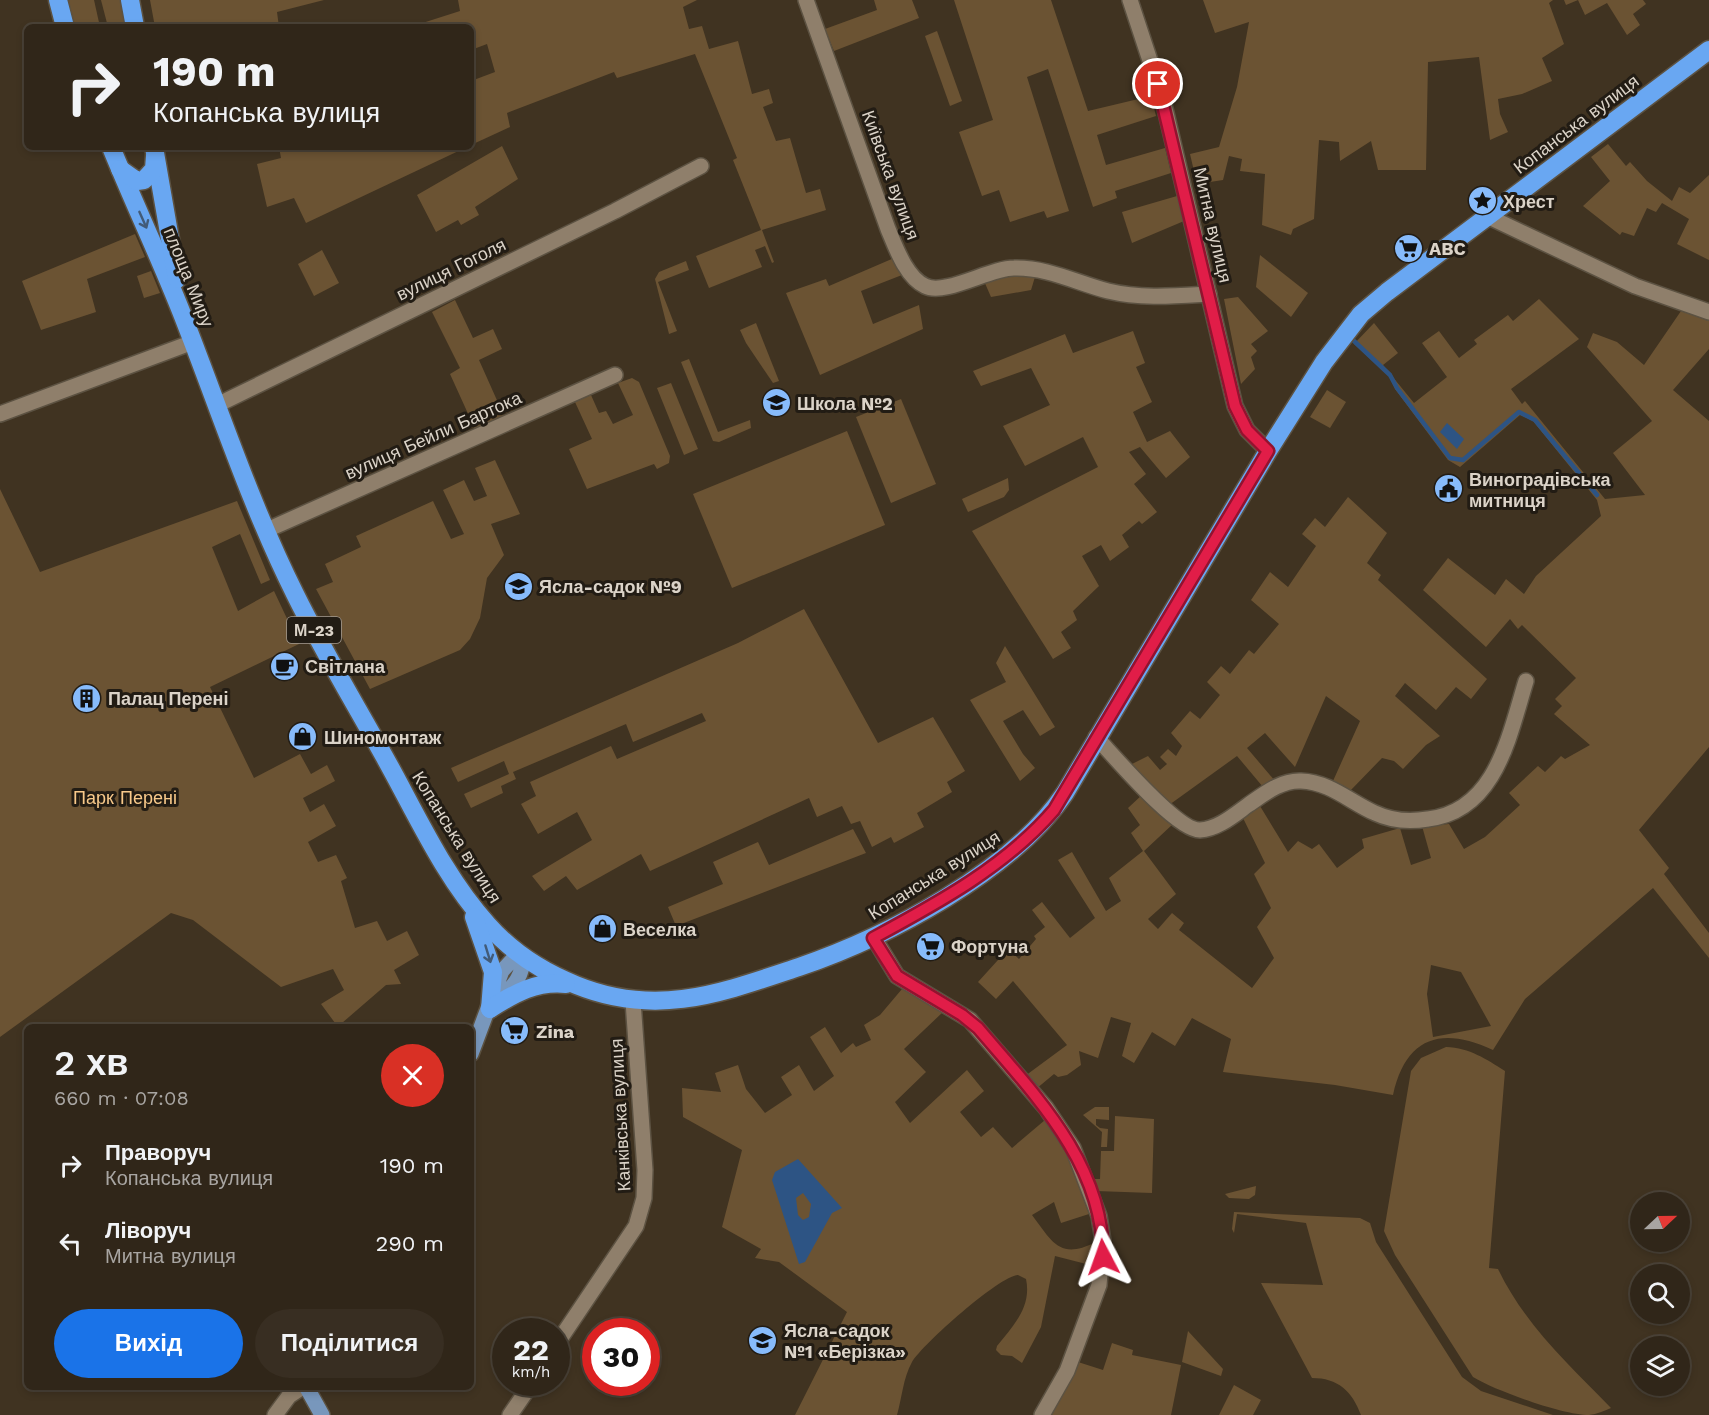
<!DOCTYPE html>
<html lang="uk">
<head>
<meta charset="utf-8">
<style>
	body { margin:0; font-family:"Work Sans",sans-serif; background:#382e22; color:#f1f3f6; height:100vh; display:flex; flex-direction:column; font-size:22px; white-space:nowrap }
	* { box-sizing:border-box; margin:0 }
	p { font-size:20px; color:#a8a5a2 }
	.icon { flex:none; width:33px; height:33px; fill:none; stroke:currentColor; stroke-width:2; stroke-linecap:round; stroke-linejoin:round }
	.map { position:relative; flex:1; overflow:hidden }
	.drawer { position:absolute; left:24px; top:1024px; width:450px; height:366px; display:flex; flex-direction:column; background:#302619; border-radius:9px; box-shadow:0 3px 9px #0003,0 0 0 2px #4b4338 }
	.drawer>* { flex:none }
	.banner { position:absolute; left:24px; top:24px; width:450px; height:126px; border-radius:9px; box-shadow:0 3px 9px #0003,0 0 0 2px #4b4338; background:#302619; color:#f1f3f6; overflow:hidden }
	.needle { width:39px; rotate:68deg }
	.fabs { position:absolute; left:1630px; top:1192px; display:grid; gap:12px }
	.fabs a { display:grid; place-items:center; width:60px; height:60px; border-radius:50%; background:#302619; box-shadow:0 3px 9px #0003,0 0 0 2px #4b4338; font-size:30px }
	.speed { position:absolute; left:492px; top:1318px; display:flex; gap:12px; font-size:30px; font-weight:700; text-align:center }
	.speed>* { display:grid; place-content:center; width:78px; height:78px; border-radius:50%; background:#302619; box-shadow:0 3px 9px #0003,0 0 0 2px #4b4338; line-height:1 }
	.speed small { font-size:15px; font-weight:400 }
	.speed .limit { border:9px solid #d22; background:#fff; color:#111 }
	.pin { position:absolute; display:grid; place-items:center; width:51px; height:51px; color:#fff; margin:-26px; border:3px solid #fff; border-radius:50%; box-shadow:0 2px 6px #0007 }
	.me { position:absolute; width:66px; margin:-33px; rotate:356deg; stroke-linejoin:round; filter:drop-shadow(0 0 4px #0008) }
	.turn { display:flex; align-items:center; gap:21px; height:126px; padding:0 30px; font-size:27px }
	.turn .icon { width:78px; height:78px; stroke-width:2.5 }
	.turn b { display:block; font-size:42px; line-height:51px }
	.round { display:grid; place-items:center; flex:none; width:63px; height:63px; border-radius:32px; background:#382e22 }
	.summary { display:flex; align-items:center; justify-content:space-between; height:102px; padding:0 30px }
	h1 { font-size:36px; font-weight:600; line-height:45px }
	.primary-button { display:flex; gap:12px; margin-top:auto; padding:12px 30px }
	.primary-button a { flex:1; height:69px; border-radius:36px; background:#1a73e8; color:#fff; font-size:24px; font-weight:600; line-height:69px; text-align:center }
	.primary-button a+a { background:#382e22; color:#f1f3f6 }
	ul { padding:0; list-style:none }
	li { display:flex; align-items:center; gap:18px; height:78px; padding:0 30px }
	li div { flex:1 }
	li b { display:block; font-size:22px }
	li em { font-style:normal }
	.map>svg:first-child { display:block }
</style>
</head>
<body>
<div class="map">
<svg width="1709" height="1415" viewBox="0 0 1709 1415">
	<rect width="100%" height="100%" fill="#403321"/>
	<g fill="#6b5333" fill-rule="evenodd">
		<path d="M68 0H94L100 27H75Z"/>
		<path d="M101 0H122L127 27H108Z"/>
		<path d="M150 0H324L277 12 279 27H155Z"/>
		<path d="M458 0H697L683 7 689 29 702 26 709 49 738 41 752 94 769 89 773 103 763 107 776 141 790 138 806 193 820 189 826 210 762 230 774 262 772 263 765 246 755 250 762 267 709 288 696 256 761 230 733 160 737 158 695 54 617 78 614 72 507 113 510 127 471 145V81L495 72 487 44 471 50V27H410L460 11Z"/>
		<path d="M874 0H912L919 18 834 51 825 29 877 10Z"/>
		<path d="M954 0H1051L1088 111 1151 96 1156 116 1097 135 1106 165 1165 148 1171 173 1115 191 1117 198 1093 207 1048 69 1027 77 1069 211 1047 218 1044 211 1010 222 999 190 982 196 959 132 993 120Z"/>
		<path d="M1203 0H1553L1549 3 1564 44 1542 58 1552 81 1522 94 1498 99 1500 114 1508 132 1490 140 1479 57 1428 62 1426 170H1378L1371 141 1340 161 1339 142 1319 140 1314 219 1293 229 1291 235 1262 225 1265 174 1240 171 1242 159 1229 156 1223 180 1197 184 1190 154 1219 147 1237 87 1249 22 1215 33Z"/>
		<path d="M1564 0H1643L1646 4 1633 14 1640 25 1627 35 1607 3 1585 15 1578 0 1566 5Z"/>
		<path d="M937 31 962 101 950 106 925 36Z"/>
		<path d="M1608 144 1626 166 1630 162 1647 181 1672 201 1679 187 1690 193 1709 175V260L1677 244 1689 219 1662 203 1656 212 1647 208 1634 236 1622 232 1620 235 1583 206 1610 181 1591 157Z"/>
		<path d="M502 146 518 179 475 207 479 215 461 225 458 220 436 232 417 195Z"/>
		<path d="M279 147H467L306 223 294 198 267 207 257 164 281 158Z"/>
		<path d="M1177 196 1184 221 1132 243 1122 212Z"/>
		<path d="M135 234 145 257 87 279 96 312 41 330 22 281Z"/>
		<path d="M322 250 339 283 314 296 298 264Z"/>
		<path d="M1260 255 1308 293 1291 317 1256 287Z"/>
		<path d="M894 258 902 275 861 291 873 324 919 305 923 329 820 375 786 293 826 279 829 286Z"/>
		<path d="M686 261 689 270 658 282 677 331 669 334 655 279 659 272Z"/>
		<path d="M151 271 160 293 144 298 137 276Z"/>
		<path d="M1008 276 1035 277 1031 290 991 297 984 281Z"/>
		<path d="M1238 297 1268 331 1251 344 1257 351 1251 357 1255 369 1241 384 1224 299Z"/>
		<path d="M1539 299 1579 339 1511 389 1522 404 1525 401 1605 499 1645 495 1613 453 1652 421 1587 347 1593 333 1617 342 1644 365 1681 311 1709 321V349L1673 390 1709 421V747L1639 830 1669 868 1664 874 1709 933V958L1653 888 1525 999 1493 1050C1441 1026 1406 1037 1393 1095L1335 1085 1223 1072 1231 1039 1192 1018 1175 1046 1152 1032 1134 1063 1122 1056 1131 1023 1111 1017 1098 1058 1079 1051 1081 1065 1067 1075 1058 1077 1054 1074 1036 1089 1025 1076 1067 1045 1013 981 996 999 978 982 1008 949 1019 959 1036 939 1034 936 1045 927 1032 910 1042 902 1070 938 1095 918 1058 860 1072 852 1106 911 1121 901 1109 878 1143 851 1131 833 1140 825 1128 808 1143 794 1173 824 1144 851 1176 894 1148 919 1158 929 1172 913 1184 923 1179 930 1252 988 1274 958 1257 927 1271 908 1254 874 1265 863 1243 818 1260 806 1288 852 1298 841 1312 849 1319 844 1337 868 1364 848 1362 839 1400 828 1411 865 1431 858 1422 826 1449 824 1464 849 1485 837 1520 805 1509 793 1538 766 1545 772 1561 756 1565 759 1590 745 1554 714 1562 706 1555 699 1576 678 1522 625 1518 629 1510 619 1486 647 1423 590 1448 558 1495 595 1506 579 1524 594 1536 576 1601 516 1597 500 1533 421 1520 415 1460 467 1448 460 1395 389 1389 376 1354 344 1374 323 1398 353 1383 365 1414 403 1447 377 1422 343 1439 331 1459 358 1477 344 1474 340 1508 315 1513 321ZM1431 965 1461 972 1491 1026 1433 1037 1427 994Z"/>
		<path d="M455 300 473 338 493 329 502 349 479 360 504 416 475 429 450 374 460 368 432 312Z"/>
		<path d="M756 323 779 381 773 383 746 343 740 330Z"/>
		<path d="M1133 331 1145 363 1136 367 1152 402 1133 412 1147 442 1170 431 1190 457 1166 478 1140 447 1129 452 1146 474 1134 484 1157 512 1142 524 1139 521 1122 535 1129 547 1110 561 1101 545 1082 556 1099 586 1073 611 1077 620 1061 632 1071 648 1053 659 972 531 1098 467 1083 437 1025 466 1003 426 1050 405 1031 368 981 386 973 371 1065 334 1073 353Z"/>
		<path d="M689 359 718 432 750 420 751 428 719 442 713 441 681 362Z"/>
		<path d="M632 378 639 382 670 456 669 463 657 469 654 464 587 489 569 449 592 439 575 402 591 395 599 413 606 411 613 424 633 415 618 383Z"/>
		<path d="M671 383 698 449 684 455 657 388Z"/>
		<path d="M1327 390 1346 402 1330 428 1310 417Z"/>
		<path d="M901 399 936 484 891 503 856 417Z"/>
		<path d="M847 431 885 525 732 588 693 494Z"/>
		<path d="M495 460 520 514 491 524 504 555 487 578 480 618 470 639 460 650 370 689 316 589 333 582 325 564 361 547 356 536 433 501 451 539 464 534 443 490 464 480 474 501 487 496 475 468Z"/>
		<path d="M1008 478 1009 490 1004 497 968 512 962 499Z"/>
		<path d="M0 489 40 572 237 501 270 580 261 584 240 534 212 547 238 611 274 591 299 644 210 687 254 778 300 754 311 774 327 765 335 781 303 798 310 812 324 804 336 826 308 842 318 862 336 855 347 878 341 881 355 928 377 921 387 941 407 931 419 955 394 970 401 984 386 985 342 1023 348 1027H338L321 1004 344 990 333 969 281 987 193 920 171 913 0 1037Z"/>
		<path d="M1348 497 1387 533 1367 563 1381 575 1378 580 1487 679 1471 699 1456 687 1436 710 1405 683 1395 696 1440 736 1426 745 1403 769 1394 761 1382 758 1350 791 1333 781 1360 721 1326 696 1295 767 1265 733 1247 748 1275 781 1263 787 1237 756 1169 805 1132 764 1148 756 1160 770 1167 764 1160 757 1168 749 1176 756 1182 746 1171 733 1190 711 1200 719 1220 695 1207 682 1221 666 1230 674 1249 650 1254 654 1279 624 1251 600 1270 572 1288 587 1316 546 1302 534 1315 518 1325 527Z"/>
		<path d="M804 609 878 743 933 717 965 771 947 782 952 792 917 813 924 827 894 843 891 837 872 847 860 821 851 824 842 806 817 817 809 798 650 871 641 854 577 890 566 876 544 891 532 876 592 840 577 812 538 834 521 804 536 796 530 782 611 746 617 759 706 721 702 713 633 742 626 724 513 772 516 779 501 786 503 793 471 808 464 794 509 774 504 761 458 782 451 768 738 643Z"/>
		<path d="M1005 646 1055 727 1040 736 1023 710 1003 721 1023 754 1035 768 1020 781 970 700 1006 682 996 663Z"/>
		<path d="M853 829 866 853 676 926 668 907 723 884 713 862 758 842 769 865Z"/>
		<path d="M902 989 943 1012 904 1049 926 1072 895 1102 910 1123 967 1070 984 1091 960 1112 981 1137 993 1127 1012 1148 1045 1120 1066 1153 1089 1214 1061 1223 1054 1202 1032 1215C1053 1243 1060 1260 1096 1242L1094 1266 1055 1256 1041 1327 1022 1363 1012 1356 1001 1355 996 1350 997 1346C1013 1326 1032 1307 1026 1279L1018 1275C999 1276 923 1344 912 1362 903 1378 902 1398 897 1415H795L847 1312 779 1262 755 1258 761 1249 722 1227 742 1150 683 1117 682 1088 721 1092 715 1073 738 1065 746 1089 765 1113 792 1095 781 1077 799 1065 814 1091 834 1076 810 1037 825 1027 841 1053 853 1043 856 1047 871 1040 864 1025 880 1015Z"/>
		<path d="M1446 1047C1470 1048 1486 1059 1505 1071L1489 1268 1498 1269C1525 1325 1569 1365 1611 1408 1604 1411 1597 1414 1589 1415 1563 1415 1496 1391 1473 1377L1395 1255 1384 1231 1411 1071 1421 1058Z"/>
		<path d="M1095 1107H1109V1120L1096 1119V1125L1100 1128 1108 1129 1107 1147H1101L1102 1132 1083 1115Z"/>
		<path d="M1115 1116 1154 1119 1152 1193 1096 1191 1092 1179H1100L1101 1151H1114Z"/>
		<path d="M1256 1186 1255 1195 1249 1199 1229 1198 1225 1194Z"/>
		<path d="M1234 1212 1360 1218 1370 1223 1376 1242 1462 1377 1481 1391 1553 1415H1361C1352 1391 1338 1378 1312 1378L1261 1283 1323 1285 1306 1223 1237 1214 1234 1233 1232 1229Z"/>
		<path d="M1188 1331 1223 1369 1221 1376 1182 1362Z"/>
		<path d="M1112 1343 1133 1350 1132 1355 1181 1365 1171 1415H1052L1078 1362 1103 1370Z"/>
		<path d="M1234 1385 1261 1400 1253 1415H1219Z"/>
	</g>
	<g fill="#2d5484" fill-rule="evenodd">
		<path d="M1447 423 1464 439 1457 449 1440 432Z"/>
		<path d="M798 1159 842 1208 832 1213 805 1262 799 1264 772 1180 775 1172ZM803 1193 811 1204 809 1217 803 1220 798 1215 796 1198Z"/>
	</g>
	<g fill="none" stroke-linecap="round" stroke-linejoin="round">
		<path stroke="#2d5484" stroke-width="4.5" d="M1354 341 1390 375 1397 388 1450 458 1463 460 1519 412 1535 420 1597 495"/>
		<defs>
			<g id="minor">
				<path d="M806 0 888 229C896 248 906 277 925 286 945 296 990 268 1014 268 1047 267 1077 283 1108 291 1141 299 1175 296 1209 294"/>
				<path d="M1130 0 1163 100 1235 406 1247 430 1268 451"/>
				<path d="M1487 216 1635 286 1709 312"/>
				<path d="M217 405 615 211 701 166"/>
				<path d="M0 414 193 342"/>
				<path d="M267 530 615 375"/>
				<path d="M1096 737C1114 756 1177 831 1200 830 1218 829 1234 815 1248 805 1264 794 1281 780 1301 781 1330 782 1350 802 1375 813 1392 821 1410 822 1428 819 1496 811 1509 736 1526 681"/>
				<path d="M874 938 897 976 970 1020 1046 1108 1073 1148 1099 1216 1103 1241 1099 1285 1067 1371 1042 1415"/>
				<path d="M556 1345 636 1226 644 1198 645 1170 633 1001"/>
				<path d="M275 1415 289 1396 301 1388"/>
				<path d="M510 1415 532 1383"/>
			</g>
			<g id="major">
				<path d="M471 1054 502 971 515 957 523 956C523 976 515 984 502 997"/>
				<path d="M307 1388 322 1415"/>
			</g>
			<g id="highway">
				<path d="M58 0 65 27"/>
				<path d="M130 0 135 27"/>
				<path d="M111 147C135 206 163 264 186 324 221 414 252 508 295 594 322 649 354 702 384 756 416 813 444 877 488 925 512 952 543 972 576 985 657 1018 721 993 799 967 887 937 1013 871 1065 793L1268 451 1324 362 1361 314 1387 292 1709 50"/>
				<path d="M154 147 177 279"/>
				<path d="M120 169 137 181 144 180 154 169 155 156"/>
				<path d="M474 917 493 972 490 1009"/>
				<path d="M490 1009C515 993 536 981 566 984"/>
			</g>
		</defs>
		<use href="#minor" stroke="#5c5242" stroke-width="18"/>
		<use href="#major" stroke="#5c5242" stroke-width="18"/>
		<use href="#highway" stroke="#5c5242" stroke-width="21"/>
		<use href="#minor" stroke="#8f7f6b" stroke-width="15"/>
		<use href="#major" stroke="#7897bc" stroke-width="15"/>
		<use href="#highway" stroke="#69a7f2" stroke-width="18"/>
	</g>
	<defs><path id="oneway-shaft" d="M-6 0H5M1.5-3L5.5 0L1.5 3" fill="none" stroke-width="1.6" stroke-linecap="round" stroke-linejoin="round" transform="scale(1.5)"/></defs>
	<g stroke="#425b78">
		<use href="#oneway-shaft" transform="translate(143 220) rotate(66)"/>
		<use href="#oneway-shaft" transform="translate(488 954) rotate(73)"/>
	</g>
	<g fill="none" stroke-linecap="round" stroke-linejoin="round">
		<defs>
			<path id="route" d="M1103 1257C1104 1164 1034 1094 978 1028L962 1015 897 976 873 938C938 903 1006 866 1054 810L1268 451 1247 430 1235 406 1158 84"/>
		</defs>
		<use href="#route" stroke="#92132f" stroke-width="15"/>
		<use href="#route" stroke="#e11d48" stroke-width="10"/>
	</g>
	<defs>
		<symbol id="sight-disc" viewBox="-11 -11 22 22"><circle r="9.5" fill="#87bbfb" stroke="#221c14"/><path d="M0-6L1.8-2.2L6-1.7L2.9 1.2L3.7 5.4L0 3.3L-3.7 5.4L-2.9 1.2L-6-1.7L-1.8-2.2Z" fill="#111"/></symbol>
		<symbol id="supermarket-disc" viewBox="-11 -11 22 22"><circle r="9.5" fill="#87bbfb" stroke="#221c14"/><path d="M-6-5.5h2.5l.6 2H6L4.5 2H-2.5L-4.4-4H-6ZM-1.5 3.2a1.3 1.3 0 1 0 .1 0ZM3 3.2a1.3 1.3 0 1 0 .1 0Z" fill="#111"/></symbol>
		<symbol id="school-disc" viewBox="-11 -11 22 22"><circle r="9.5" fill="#87bbfb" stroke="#221c14"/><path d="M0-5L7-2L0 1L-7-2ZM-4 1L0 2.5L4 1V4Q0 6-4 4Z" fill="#111"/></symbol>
		<symbol id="civic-disc" viewBox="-11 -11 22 22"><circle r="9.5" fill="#87bbfb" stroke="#221c14"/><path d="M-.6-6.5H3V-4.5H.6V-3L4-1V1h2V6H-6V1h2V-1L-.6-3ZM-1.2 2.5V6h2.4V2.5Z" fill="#111"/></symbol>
		<symbol id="cafe-disc" viewBox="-11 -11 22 22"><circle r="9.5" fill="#87bbfb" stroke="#221c14"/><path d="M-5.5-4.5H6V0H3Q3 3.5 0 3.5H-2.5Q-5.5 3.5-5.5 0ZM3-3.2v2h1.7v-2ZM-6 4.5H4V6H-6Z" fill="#111"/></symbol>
		<symbol id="building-disc" viewBox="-11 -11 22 22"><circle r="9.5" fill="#87bbfb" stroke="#221c14"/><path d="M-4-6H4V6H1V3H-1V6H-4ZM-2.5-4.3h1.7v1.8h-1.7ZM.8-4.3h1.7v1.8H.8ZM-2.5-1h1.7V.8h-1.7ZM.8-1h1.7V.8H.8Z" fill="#111"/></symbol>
		<symbol id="shop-disc" viewBox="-11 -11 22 22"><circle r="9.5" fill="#87bbfb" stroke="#221c14"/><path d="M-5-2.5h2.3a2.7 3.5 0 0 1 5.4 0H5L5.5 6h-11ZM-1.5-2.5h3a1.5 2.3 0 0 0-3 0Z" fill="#111"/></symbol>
	</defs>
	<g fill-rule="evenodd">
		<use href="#sight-disc" x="1466" y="184" width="33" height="33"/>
		<use href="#supermarket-disc" x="1392" y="232" width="33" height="33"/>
		<use href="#school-disc" x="760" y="386" width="33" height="33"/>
		<use href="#civic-disc" x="1432" y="472" width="33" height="33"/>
		<use href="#school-disc" x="502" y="570" width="33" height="33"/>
		<use href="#cafe-disc" x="268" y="650" width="33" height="33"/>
		<use href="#building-disc" x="70" y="682" width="33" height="33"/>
		<use href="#shop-disc" x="286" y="720" width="33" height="33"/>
		<use href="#shop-disc" x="586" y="912" width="33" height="33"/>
		<use href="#supermarket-disc" x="914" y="930" width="33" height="33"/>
		<use href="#supermarket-disc" x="498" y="1014" width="33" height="33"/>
		<use href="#school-disc" x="746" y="1324" width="33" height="33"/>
	</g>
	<g text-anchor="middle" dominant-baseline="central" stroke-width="6" stroke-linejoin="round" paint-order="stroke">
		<rect fill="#221c14" stroke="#a49c92" stroke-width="1.5" x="287" y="617" width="54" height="26" rx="4.5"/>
		<g font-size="16" font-weight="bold" fill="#dbd3c8">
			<text x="314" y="630">М-23</text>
		</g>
		<g font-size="18" fill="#dbd3c8" stroke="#221c14">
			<text transform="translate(1576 124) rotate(-37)">Копанська вулиця</text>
			<text transform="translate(891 175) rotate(70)">Київська вулиця</text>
			<text transform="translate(1213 225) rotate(77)">Митна вулиця</text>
			<text transform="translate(451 269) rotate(-26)">вулиця Гоголя</text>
			<text transform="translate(189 277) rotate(68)">площа Миру</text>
			<text transform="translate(433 435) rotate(-24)">вулиця Бейли Бартока</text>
			<text transform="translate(457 837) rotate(58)">Копанська вулиця</text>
			<text transform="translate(934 875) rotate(-32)">Копанська вулиця</text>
			<text transform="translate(620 1115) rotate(-93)">Канківська вулиця</text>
		</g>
		<g font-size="18" font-weight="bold" fill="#dbd3c8" stroke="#221c14" text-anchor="start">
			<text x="1503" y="201">Хрест</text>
			<text x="1429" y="248">ABC</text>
			<text x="797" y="403">Школа №2</text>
			<text x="1469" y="479">Виноградівська<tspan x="1469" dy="21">митниця</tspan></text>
			<text x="539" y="586">Ясла-садок №9</text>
			<text x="305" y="666">Світлана</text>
			<text x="108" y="698">Палац Перені</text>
			<text x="324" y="737">Шиномонтаж</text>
			<text x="623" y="929">Веселка</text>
			<text x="951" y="946">Фортуна</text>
			<text x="536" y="1031">Zina</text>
			<text x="784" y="1330">Ясла-садок<tspan x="784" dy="21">№1 «Берізка»</tspan></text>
		</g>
		<g font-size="18" fill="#f8c98a" stroke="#221c14">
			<text x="125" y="797">Парк Перені</text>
		</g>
	</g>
</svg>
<div class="fabs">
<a><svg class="needle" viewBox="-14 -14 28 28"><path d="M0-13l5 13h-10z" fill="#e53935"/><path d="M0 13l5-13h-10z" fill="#a8a5a2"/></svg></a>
<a><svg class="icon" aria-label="search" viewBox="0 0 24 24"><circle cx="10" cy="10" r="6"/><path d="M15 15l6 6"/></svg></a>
<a><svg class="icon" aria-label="layers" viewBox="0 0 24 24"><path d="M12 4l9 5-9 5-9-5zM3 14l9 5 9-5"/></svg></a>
</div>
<div class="speed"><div>22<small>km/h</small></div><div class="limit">30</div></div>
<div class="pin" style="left:1158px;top:84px;background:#d93025"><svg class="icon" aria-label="arrive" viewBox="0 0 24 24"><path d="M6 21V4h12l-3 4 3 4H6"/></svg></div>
<svg class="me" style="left:1103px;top:1257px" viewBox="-20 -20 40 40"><path d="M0-17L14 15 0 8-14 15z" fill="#e11d48" stroke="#fff" stroke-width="4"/></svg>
<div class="banner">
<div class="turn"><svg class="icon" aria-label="right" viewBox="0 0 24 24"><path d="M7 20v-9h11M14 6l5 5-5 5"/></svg><div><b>190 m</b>Копанська вулиця</div></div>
</div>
<section class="drawer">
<div class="summary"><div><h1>2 хв</h1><p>660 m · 07:08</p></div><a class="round" style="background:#d93025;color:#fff"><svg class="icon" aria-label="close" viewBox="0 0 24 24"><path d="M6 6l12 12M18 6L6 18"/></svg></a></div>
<ul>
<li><svg class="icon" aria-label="right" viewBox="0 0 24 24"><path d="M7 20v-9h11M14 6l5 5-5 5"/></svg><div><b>Праворуч</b><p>Копанська вулиця</p></div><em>190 m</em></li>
<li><svg class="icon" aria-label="left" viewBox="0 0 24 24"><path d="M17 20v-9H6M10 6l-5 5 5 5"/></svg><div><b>Ліворуч</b><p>Митна вулиця</p></div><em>290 m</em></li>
</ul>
<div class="primary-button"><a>Вихід</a><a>Поділитися</a></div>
</section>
</div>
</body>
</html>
